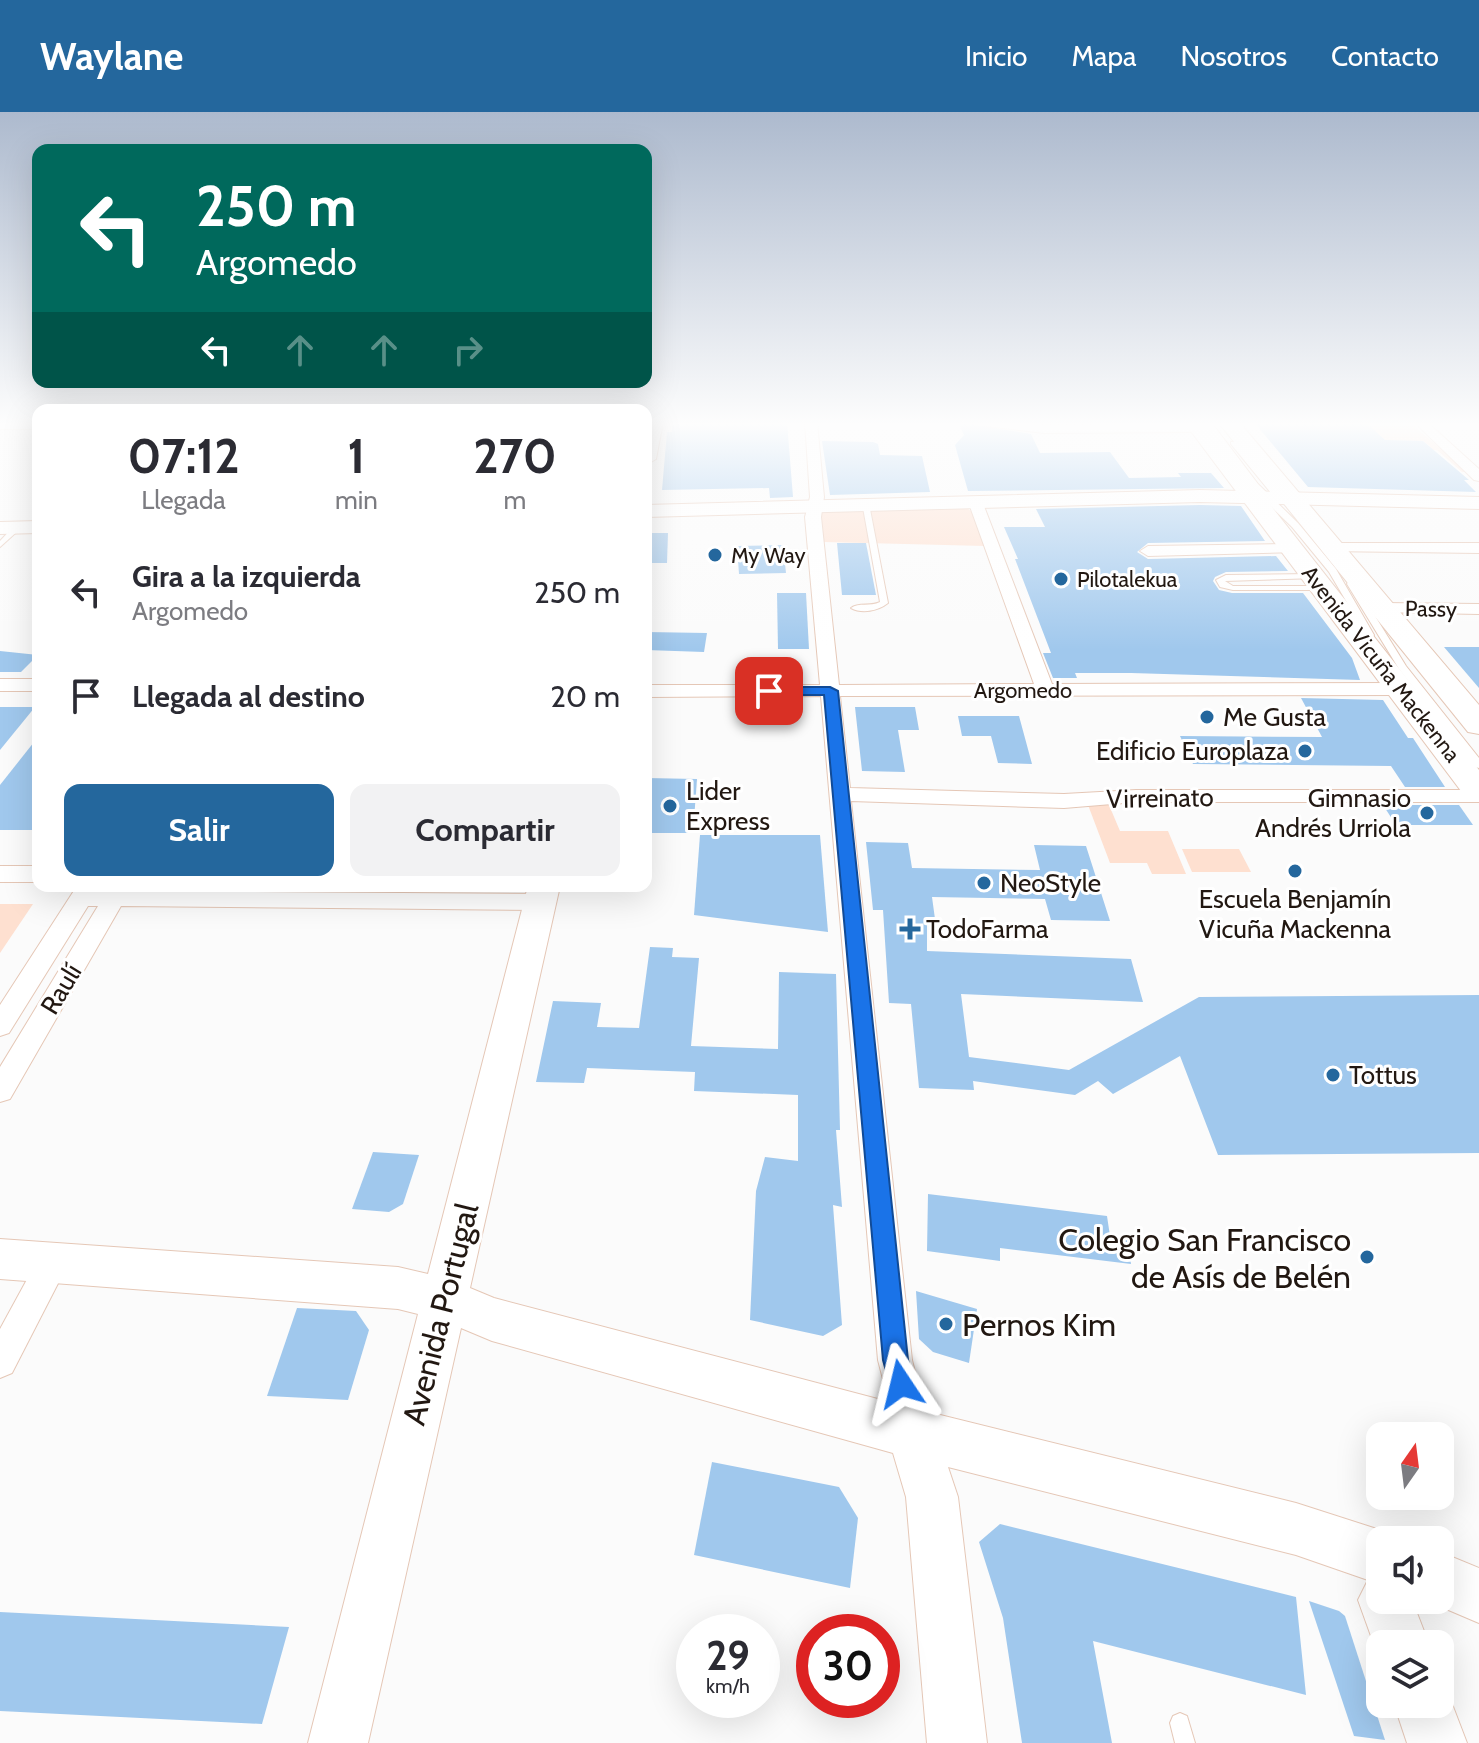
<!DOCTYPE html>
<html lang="es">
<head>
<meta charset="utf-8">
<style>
	body { margin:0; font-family:Cabin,sans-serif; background:#f2f2f3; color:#2b2b33; height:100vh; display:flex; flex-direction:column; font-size:30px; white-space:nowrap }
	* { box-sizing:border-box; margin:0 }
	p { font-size:26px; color:#7c7c81 }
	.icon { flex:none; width:44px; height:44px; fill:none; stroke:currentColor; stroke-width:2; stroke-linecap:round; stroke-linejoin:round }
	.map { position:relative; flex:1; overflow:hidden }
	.sheet { position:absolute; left:32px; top:292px; width:620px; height:488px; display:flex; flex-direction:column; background:#fff; border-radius:16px; box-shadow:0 8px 32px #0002 }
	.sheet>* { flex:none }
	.hud { position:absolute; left:32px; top:32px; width:620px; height:244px; border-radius:16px; box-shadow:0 8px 32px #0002; background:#00695c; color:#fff; overflow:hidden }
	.needle { width:52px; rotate:14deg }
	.tools { position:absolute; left:1366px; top:1310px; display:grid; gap:16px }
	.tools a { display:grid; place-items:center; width:88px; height:88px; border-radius:16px; background:#fff; box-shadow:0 8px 32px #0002; font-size:40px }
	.speed { position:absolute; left:676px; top:1502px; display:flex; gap:16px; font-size:40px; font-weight:700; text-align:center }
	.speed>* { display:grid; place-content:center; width:104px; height:104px; border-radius:50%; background:#fff; box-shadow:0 8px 32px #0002; line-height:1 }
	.speed small { font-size:20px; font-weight:400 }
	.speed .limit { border:12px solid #d22; background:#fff; color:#111 }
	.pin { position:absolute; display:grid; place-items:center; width:68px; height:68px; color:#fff; margin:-34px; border-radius:16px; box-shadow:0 4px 12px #0006 }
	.me { position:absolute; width:88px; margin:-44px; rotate:350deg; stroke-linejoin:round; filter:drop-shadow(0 0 6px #0008) }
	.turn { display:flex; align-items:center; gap:28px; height:168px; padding:0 32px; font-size:36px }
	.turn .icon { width:104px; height:104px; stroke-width:2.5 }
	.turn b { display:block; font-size:56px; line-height:68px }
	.lanes { display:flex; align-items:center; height:76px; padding:0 32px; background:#0003; justify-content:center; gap:40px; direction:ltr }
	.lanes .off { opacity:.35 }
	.eta { display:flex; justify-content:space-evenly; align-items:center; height:136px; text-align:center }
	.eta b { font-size:48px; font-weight:700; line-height:56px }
	.primary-button { display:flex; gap:16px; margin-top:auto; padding:16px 32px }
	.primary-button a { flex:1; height:92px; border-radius:16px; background:#24679d; color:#fff; font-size:32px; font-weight:700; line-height:92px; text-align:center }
	.primary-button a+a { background:#f2f2f3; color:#2b2b33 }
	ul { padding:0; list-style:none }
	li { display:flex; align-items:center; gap:24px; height:104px; padding:0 32px }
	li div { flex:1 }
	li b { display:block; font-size:30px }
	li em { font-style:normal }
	header { display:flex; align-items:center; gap:48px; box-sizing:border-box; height:112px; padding:0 40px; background:#24679d; color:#fff }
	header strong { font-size:38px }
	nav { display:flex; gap:44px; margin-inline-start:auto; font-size:28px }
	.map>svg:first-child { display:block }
</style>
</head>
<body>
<header>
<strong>Waylane</strong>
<nav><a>Inicio</a><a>Mapa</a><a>Nosotros</a><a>Contacto</a></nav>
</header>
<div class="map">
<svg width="1479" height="1631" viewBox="0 0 1479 1631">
	<rect width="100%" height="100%" fill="#fbfbfb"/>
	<g fill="#fee0d0">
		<path d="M1365 310H1409L1468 360H1462L1437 338H1394L1430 334 1423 329 1383 328Z"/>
		<path d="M967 396 972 400 985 434 824 430 819 403 824 400Z"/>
		<path d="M1088 693H1109L1120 719H1168L1186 762H1152L1147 751H1110Z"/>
		<path d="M1182 737H1239L1251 760H1192Z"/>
		<path d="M0 792H33L0 841Z"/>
	</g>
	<g fill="#a0c8ed">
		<path d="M672 310H787L793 385 770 386 769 376 662 378 667 320H672Z"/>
		<path d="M958 310 1031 322 1040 341 1110 340 1129 366 1181 365 1178 361H1211L1224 376 968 379 955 333 964 323Z"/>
		<path d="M1254 310H1365L1385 328 1423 329 1469 368H1464L1476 380 1308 375Z"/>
		<path d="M822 329 873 330 878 332 880 343 922 344 930 380 830 383Z"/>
		<path d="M1200 393 1241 394 1265 429 1148 431 1137 440 1148 447 1276 444 1288 459 1226 460 1215 465 1213 469 1219 478 1232 481H1303L1352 546 1360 568 1131 561H1075L1077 566H1053L1043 541H1051L1015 447H1018L1004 415H1045L1036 397Z"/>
		<path d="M648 421H668L667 451H646Z"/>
		<path d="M837 431H866L876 483H842Z"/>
		<path d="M783 433 786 461 739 462 737 434Z"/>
		<path d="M777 481H806L809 537H778Z"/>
		<path d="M646 520 707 521 704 540 646 538Z"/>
		<path d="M1444 535H1479V576Z"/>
		<path d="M0 539 38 543 21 560H0Z"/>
		<path d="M1301 586 1383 588 1408 626H1413L1445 675H1405L1391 654 1193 652 1180 624 1322 625Z"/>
		<path d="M0 595H35L0 638Z"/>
		<path d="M855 595H915L919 618H898L905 660 862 659Z"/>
		<path d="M958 604H1019L1032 652 998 651 991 624H962Z"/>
		<path d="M38 625V718H0V673Z"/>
		<path d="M646 666 697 667 693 721H646Z"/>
		<path d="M1383 693H1459L1473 713H1396Z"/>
		<path d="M700 723H820L828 820 694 803Z"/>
		<path d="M866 730 908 731 912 756 1040 758 1034 733 1086 734 1110 809 1051 808 1045 787 932 785 935 807H927V839L1131 847 1143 890 961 882 969 945 1069 958 1199 885 1479 883V1041L1218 1043 1180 944 1113 982 1098 969 1075 983 973 969 974 978 919 976 911 892 889 891 883 798H873Z"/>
		<path d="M650 835 673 836 672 845 699 846 691 934 778 937 779 860 836 862 840 1018H836L842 1095 833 1093 842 1213 823 1224 750 1208 756 1079 765 1045 798 1049V983L694 979 695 960 587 956 584 971 536 970 553 889 601 891 597 915 639 916Z"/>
		<path d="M373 1040 419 1043 403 1092 389 1100 352 1097Z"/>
		<path d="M928 1082 1107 1104 1110 1124 1127 1126 1131 1152 1000 1136V1149L927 1139Z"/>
		<path d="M916 1179 977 1197 969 1251 933 1240 919 1227Z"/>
		<path d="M297 1196 356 1199 369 1218 348 1288 267 1284Z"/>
		<path d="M712 1350 839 1375 858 1406 850 1476 694 1443Z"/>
		<path d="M1000 1412 1296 1485 1306 1583 1093 1529 1112 1631H1022L1003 1506 979 1430Z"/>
		<path d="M1309 1489 1339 1499 1345 1504 1385 1628 1354 1624Z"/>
		<path d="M0 1500 289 1515 262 1612 0 1599Z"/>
	</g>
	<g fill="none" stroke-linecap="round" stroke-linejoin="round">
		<defs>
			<g id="lane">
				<path d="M1205 310H1211L1258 372 1298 411 1336 457 1374 523 1373 525 1370 526 1366 523 1329 460 1292 415 1252 376Z"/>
				<path d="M1231 330H1235L1286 388V392H1280L1231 332Z"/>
				<path d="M862 390 869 392 888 491C878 499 862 502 851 496 859 490 870 495 880 490Z"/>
				<path d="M14 414 21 416 0 435V429Z"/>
				<path d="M1314 462 1318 464 1317 466 1225 469 1233 474H1326V478H1233L1220 475 1216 468 1226 463Z"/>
				<path d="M1348 470H1354L1406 554 1479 646V656L1475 655 1399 557 1347 472Z"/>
				<path d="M1180 1601 1187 1604 1195 1631H1175L1170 1611 1173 1604Z"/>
			</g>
			<g id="street">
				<rect x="0" y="310" width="38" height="7"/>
				<path d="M805 310H817L824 385 821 405 839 573 1034 572 968 389 975 385 982 389 1052 572 1400 571 1409 577 1400 583 840 584 850 676 1064 682 1136 678H1479V690H1136L1064 696 851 689 912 1248 930 1321 924 1333 912 1339 900 1333 878 1248 821 584 646 585V573H820L805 405 810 385Z"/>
				<path d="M980 310 1044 313 1199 312 1206 316 1199 320 1044 321 986 314Z"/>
				<path d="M1414 310H1427L1479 357V369L1474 368Z"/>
				<path d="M1332 431H1479V441L1326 439V433Z"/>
				<path d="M1292 432 1298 434V440L1148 444 1140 439 1148 434Z"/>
				<path d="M1382 491 1479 492V502L1376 500 1373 496 1376 492Z"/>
				<rect x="0" y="567" width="38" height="12"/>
				<rect x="0" y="754" width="38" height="16"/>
				<path d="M77 774H101L98 778H107L110 774H132L131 779 540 782 548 784 552 790 548 796 540 798 121 794 10 987 0 990V955L98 794H88L9 921 0 924V893Z"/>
				<path d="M53 1136 64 1140 69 1150 12 1261 0 1266V1217L42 1140Z"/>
			</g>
			<g id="secondary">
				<path d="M646 310H663L656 347 646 353Z"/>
				<path d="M1200 378 1479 385V397L1200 390 646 405V393Z"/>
				<path d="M38 409V421L0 422V410Z"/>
				<path d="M528 774H560L470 1176 494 1186 912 1296 1296 1391 1380 1418 1400 1428H1380V1488H1412L1429 1532H1380V1549L1358 1488 1368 1468 1296 1443 948 1355 958 1385 987 1631H927L906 1385 893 1341 492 1229 461 1216 368 1631H308L418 1202 398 1197 0 1167V1127L398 1155 428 1162Z"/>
				<path d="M1440 1440 1479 1456V1511L1425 1488H1440Z"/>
				<path d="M1440 1570 1444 1571 1467 1631H1407L1394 1592H1440Z"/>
			</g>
			<g id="primary">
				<path d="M1184 310H1205L1479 658V690L1467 687Z"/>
				<path d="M1218 310H1239L1479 593V622L1468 620Z"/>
			</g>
		</defs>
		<use href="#lane" stroke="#e5c7b6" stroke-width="2"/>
		<use href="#street" stroke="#e5c7b6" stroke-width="2"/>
		<use href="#secondary" stroke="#e5c7b6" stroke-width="2"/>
		<use href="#primary" stroke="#e5c7b6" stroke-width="2"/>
		<use href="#lane" fill="#fff" fill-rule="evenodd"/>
		<use href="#street" fill="#fff" fill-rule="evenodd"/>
		<use href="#secondary" fill="#fff" fill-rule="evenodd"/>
		<use href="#primary" fill="#fff" fill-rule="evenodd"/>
	</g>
	<linearGradient id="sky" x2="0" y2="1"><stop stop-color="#adbace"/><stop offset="0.58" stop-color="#fdfdfd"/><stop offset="1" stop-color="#fdfdfd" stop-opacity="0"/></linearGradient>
	<rect width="1479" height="538" fill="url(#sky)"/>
	<path fill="#1a73e8" stroke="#114b97" stroke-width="2" d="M830 575 838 579 908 1248 914 1272 910 1281 901 1285 892 1281 883 1248 824 583H769L762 579 769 575Z"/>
	<g fill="#24679d" stroke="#fff" stroke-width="3">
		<circle cx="715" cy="443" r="8"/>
		<circle cx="1061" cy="467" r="8"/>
		<circle cx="1207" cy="605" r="8"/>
		<circle cx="1305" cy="639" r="8"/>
		<circle cx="670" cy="694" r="8"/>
		<circle cx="1427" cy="701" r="8"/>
		<circle cx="1295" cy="759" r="8"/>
		<circle cx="984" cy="771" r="8"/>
		<path d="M906 805h8v8h8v8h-8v8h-8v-8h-8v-8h8z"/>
		<circle cx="1333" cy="963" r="8"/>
		<circle cx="1367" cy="1145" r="8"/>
		<circle cx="946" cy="1212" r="8"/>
	</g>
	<g text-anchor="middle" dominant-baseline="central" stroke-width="6" stroke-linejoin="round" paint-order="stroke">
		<g font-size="22" fill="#221812" stroke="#fff" text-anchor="start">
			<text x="731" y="443">My Way</text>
			<text x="1077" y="467">Pilotalekua</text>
		</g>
		<g font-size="22" fill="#221812" stroke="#fff">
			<text transform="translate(1431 497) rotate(1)">Passy</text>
			<text transform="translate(1381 552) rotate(52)">Avenida Vicuña Mackenna</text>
			<text x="1023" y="578">Argomedo</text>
		</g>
		<g font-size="26" fill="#221812" stroke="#fff" text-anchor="start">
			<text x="1223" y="605">Me Gusta</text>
			<text x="1289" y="639" text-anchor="end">Edificio Europlaza</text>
			<text x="686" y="679">Lider<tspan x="686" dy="30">Express</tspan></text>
			<text x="1411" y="686" text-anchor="end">Gimnasio<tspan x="1411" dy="30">Andrés Urriola</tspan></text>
			<text x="1000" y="771">NeoStyle</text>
			<text x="1295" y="787" text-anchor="middle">Escuela Benjamín<tspan x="1295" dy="30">Vicuña Mackenna</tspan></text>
			<text x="926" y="817">TodoFarma</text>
			<text x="1349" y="963">Tottus</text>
		</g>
		<g font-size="26" fill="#221812" stroke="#fff">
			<text transform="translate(1160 686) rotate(-1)">Virreinato</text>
			<text transform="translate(61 877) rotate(-59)">Raulí</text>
		</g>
		<g font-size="32" fill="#221812" stroke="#fff" text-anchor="end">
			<text x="1351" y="1127">Colegio San Francisco<tspan x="1351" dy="37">de Asís de Belén</tspan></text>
			<text x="962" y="1212" text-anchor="start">Pernos Kim</text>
		</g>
		<g font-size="32" fill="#221812" stroke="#fff">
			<text transform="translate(440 1202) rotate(-76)">Avenida Portugal</text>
		</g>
	</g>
</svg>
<div class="tools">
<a><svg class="needle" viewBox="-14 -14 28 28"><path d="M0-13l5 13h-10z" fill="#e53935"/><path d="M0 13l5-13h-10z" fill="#7c7c81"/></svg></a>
<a><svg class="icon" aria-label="sound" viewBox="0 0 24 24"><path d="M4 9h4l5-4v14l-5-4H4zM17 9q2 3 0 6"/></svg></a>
<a><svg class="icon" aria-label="layers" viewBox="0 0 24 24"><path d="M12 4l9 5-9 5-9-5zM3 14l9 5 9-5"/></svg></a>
</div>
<div class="speed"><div>29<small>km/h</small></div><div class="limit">30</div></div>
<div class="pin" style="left:769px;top:579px;background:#d93025"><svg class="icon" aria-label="arrive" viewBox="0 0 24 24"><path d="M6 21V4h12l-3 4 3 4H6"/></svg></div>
<svg class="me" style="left:901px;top:1272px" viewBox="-20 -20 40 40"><path d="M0-17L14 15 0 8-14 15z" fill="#1a73e8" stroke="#fff" stroke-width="4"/></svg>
<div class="hud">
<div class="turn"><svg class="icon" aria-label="left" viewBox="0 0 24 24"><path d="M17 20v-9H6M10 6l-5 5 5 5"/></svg><div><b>250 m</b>Argomedo</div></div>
<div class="lanes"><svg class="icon" aria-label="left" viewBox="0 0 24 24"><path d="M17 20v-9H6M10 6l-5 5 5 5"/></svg><svg class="icon off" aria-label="ahead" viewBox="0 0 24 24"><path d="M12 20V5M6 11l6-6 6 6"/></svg><svg class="icon off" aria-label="ahead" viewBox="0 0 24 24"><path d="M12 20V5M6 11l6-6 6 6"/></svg><svg class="icon off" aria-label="right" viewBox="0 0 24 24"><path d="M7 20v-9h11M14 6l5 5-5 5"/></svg></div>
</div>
<section class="sheet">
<div class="eta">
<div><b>07:12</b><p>Llegada</p></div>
<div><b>1</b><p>min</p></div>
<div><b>270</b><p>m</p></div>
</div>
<ul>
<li><svg class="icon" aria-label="left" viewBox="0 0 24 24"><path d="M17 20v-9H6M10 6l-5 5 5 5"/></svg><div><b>Gira a la izquierda</b><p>Argomedo</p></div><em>250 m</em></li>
<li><svg class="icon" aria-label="arrive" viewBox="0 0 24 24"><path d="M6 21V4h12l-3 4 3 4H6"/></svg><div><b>Llegada al destino</b></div><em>20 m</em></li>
</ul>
<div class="primary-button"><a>Salir</a><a>Compartir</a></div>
</section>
</div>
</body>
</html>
